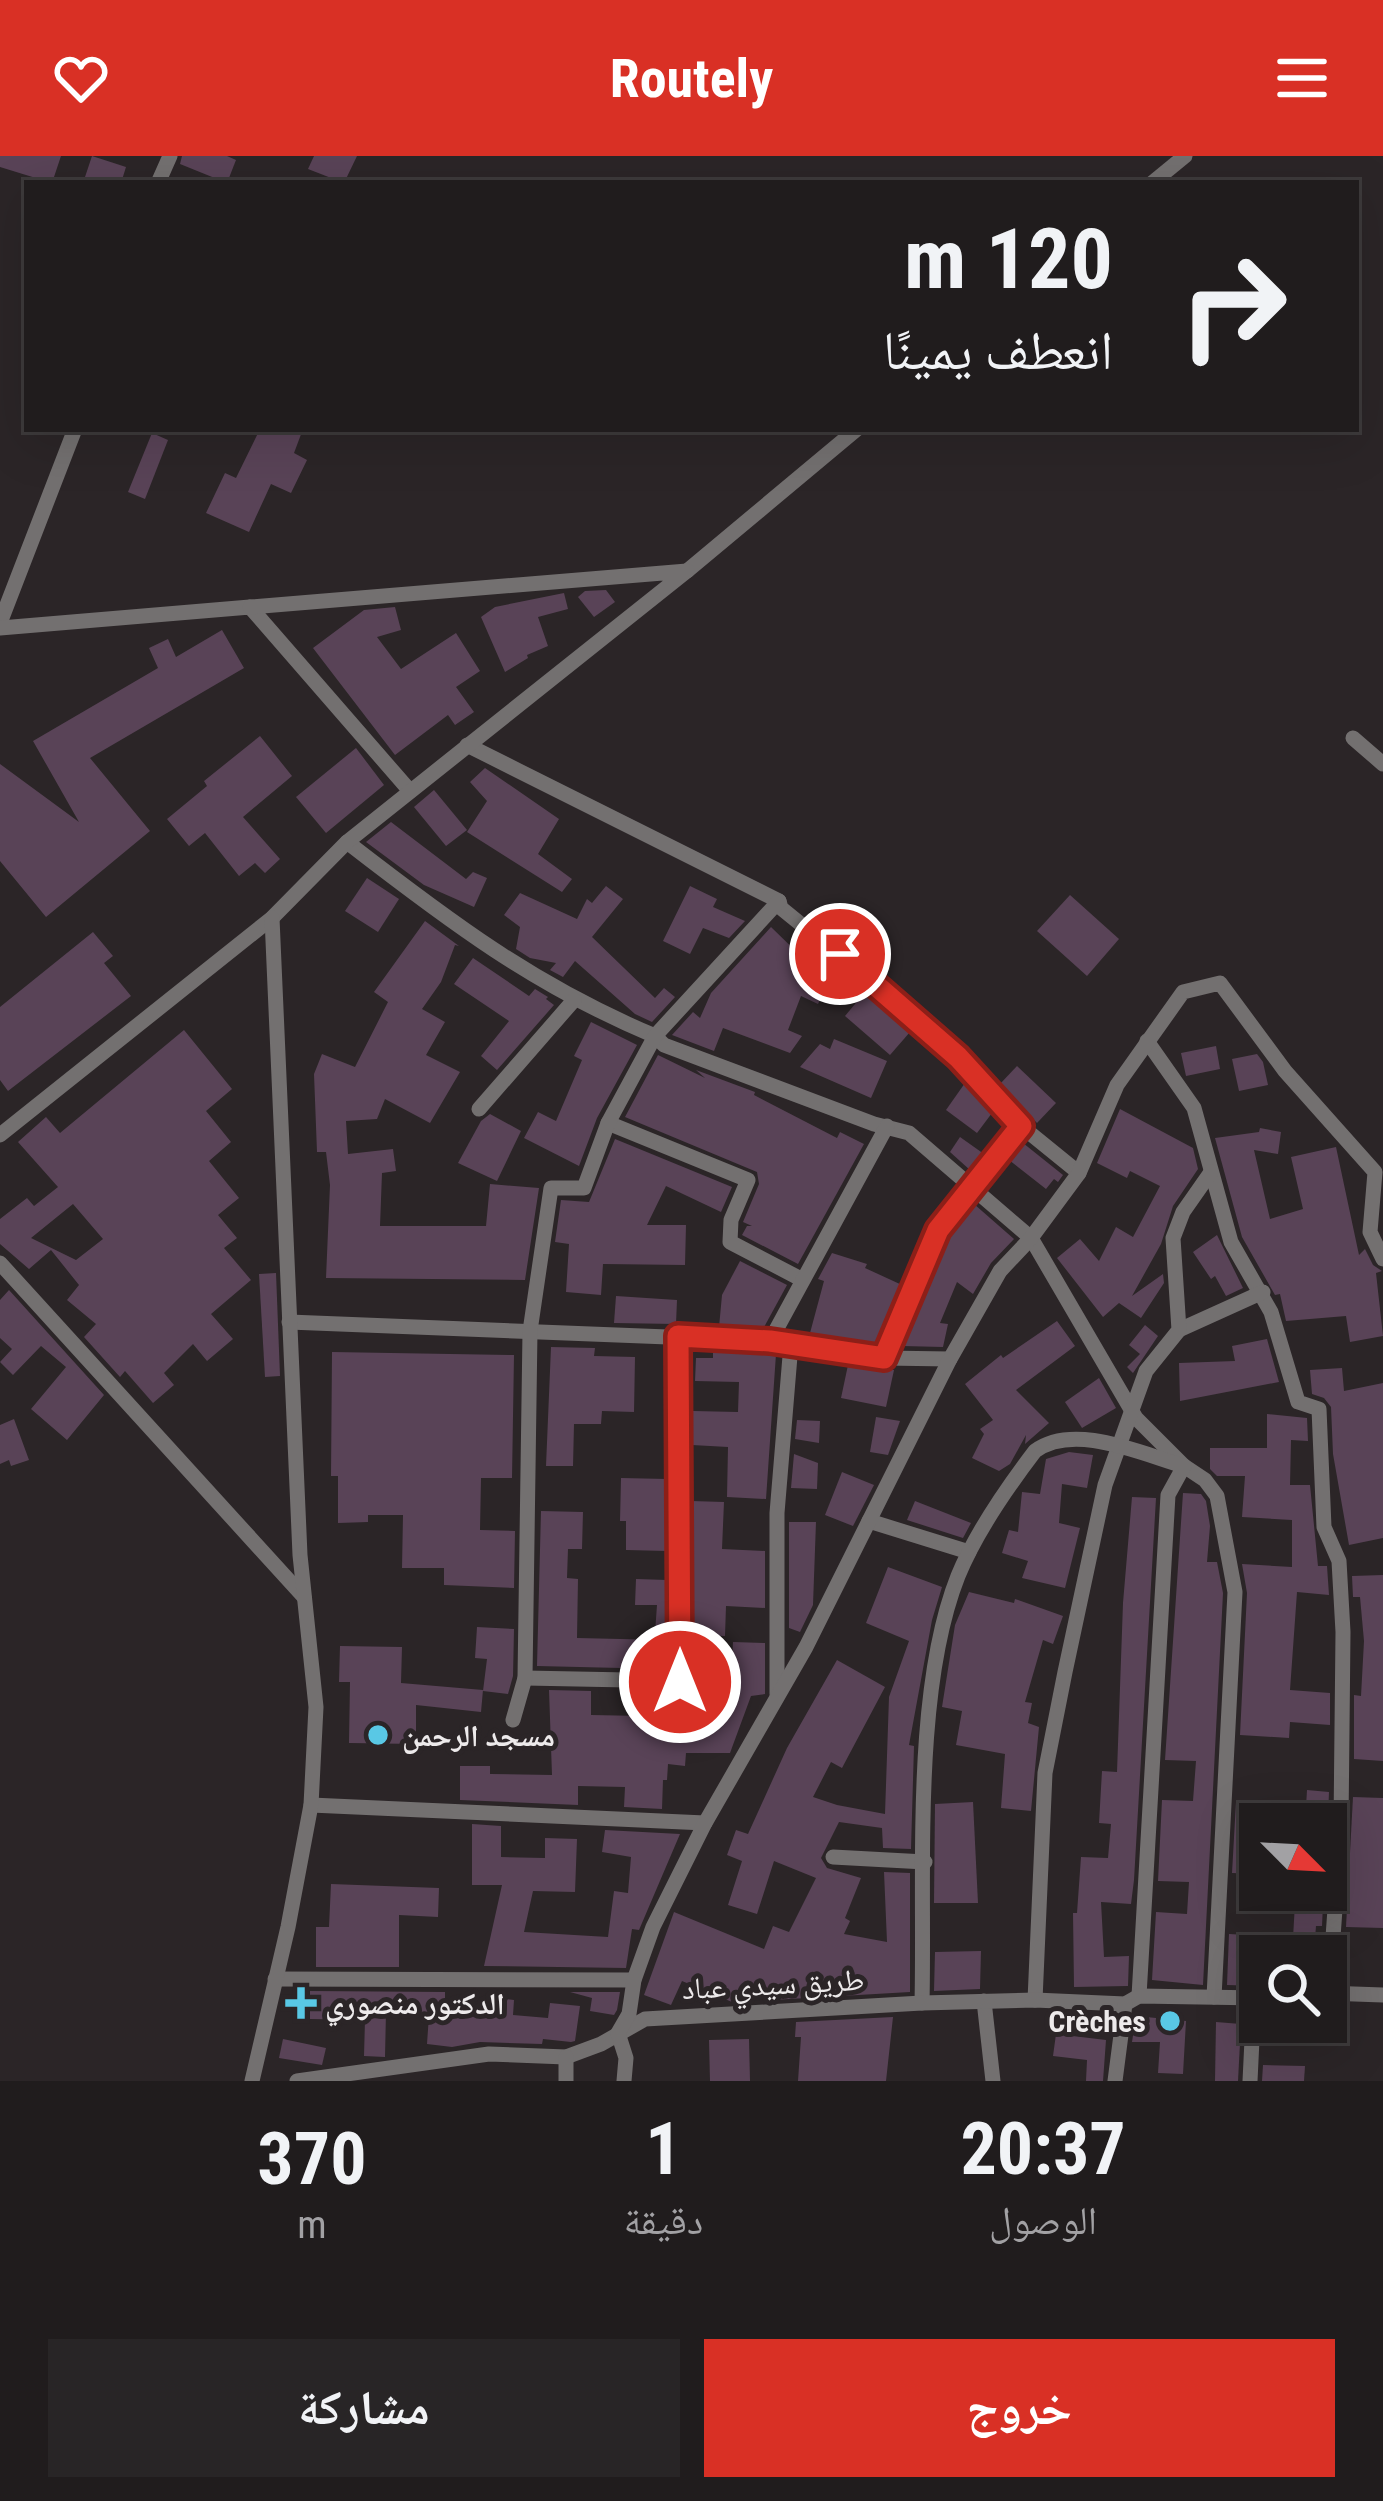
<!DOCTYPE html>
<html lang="ar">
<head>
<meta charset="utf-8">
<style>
	body { margin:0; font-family:"Roboto Condensed","Noto Naskh Arabic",sans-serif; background:#282526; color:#f1f3f6; direction:rtl; height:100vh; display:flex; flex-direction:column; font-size:45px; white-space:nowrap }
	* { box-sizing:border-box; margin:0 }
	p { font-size:39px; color:#a2a1a4 }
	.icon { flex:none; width:66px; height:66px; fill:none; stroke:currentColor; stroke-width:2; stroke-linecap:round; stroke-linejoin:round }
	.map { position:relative; height:1925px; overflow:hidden; direction:ltr }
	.panel { display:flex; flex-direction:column; background:#201c1d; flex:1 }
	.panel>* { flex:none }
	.top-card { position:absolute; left:24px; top:24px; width:1335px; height:252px; border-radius:0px; box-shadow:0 12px 48px #0002,0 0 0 3px #3d3a3b; direction:rtl; background:#201c1d; color:#f1f3f6; overflow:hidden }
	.needle { width:78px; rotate:114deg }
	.fabs { position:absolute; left:1239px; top:1647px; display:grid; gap:24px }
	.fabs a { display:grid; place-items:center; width:108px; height:108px; border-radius:0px; background:#201c1d; box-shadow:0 12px 48px #0002,0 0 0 3px #3d3a3b; font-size:60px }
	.pin { position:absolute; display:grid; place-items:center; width:102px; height:102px; color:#fff; margin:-51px; border:6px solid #fff; border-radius:50%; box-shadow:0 3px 12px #0007 }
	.me { position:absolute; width:132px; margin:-66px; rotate:0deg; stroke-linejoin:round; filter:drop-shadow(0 0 9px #0008) }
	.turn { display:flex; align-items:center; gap:42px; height:252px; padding:0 48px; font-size:54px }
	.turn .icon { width:156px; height:156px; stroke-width:2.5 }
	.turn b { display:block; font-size:84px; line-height:102px }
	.eta { display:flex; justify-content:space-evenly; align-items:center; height:204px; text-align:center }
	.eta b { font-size:72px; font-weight:700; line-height:84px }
	.action { display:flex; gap:24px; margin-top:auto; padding:24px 48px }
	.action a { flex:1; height:138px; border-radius:0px; background:#d93025; color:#fff; font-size:48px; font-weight:700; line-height:138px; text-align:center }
	.action a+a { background:#282526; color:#f1f3f6 }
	header { display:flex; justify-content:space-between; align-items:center; height:156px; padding:0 48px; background:#d93025; color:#fff; font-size:54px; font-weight:700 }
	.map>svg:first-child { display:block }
</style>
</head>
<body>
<header><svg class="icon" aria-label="menu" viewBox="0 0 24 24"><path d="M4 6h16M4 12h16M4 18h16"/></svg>Routely<svg class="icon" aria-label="heart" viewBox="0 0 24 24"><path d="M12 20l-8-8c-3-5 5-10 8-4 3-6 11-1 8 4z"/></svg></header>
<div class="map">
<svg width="1383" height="1925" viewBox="0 0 1383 1925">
	<rect width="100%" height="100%" fill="#2b2527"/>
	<g fill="#594357" fill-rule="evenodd">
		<path d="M0 0H61L52 27 0 11Z"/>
		<path d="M92 0 126 11 121 27H83Z"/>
		<path d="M182 0H227L236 4 227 27 180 8Z"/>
		<path d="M314 0H357L344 27 308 13Z"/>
		<path d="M260 273H303L294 297 307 304 291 337 271 328 249 376 206 357 225 317 236 322Z"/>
		<path d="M152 277 168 284 145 343 128 336Z"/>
		<path d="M606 434 615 446 594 461 578 441 585 435Z"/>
		<path d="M564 437 568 453 538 461 548 490 527 499 528 502 505 516 481 461 495 451Z"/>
		<path d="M395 451 401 474 377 481 401 513 456 477 480 515 456 531 474 556 455 569 448 559 395 599 313 492 364 454Z"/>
		<path d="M222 474 244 512 90 602 150 675 46 761 0 705V608L79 666 33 585 158 512 149 492 168 483 176 501Z"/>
		<path d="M260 580 292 620 243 661 280 703 265 717 255 707 239 720 205 677 189 690 167 663 207 630 204 625Z"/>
		<path d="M356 592 384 629 326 677 296 641Z"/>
		<path d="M485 612 559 663 538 698 572 723 562 736 467 676 487 645 470 626Z"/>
		<path d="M434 634 467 674 446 690 414 651Z"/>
		<path d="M391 666 466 723 473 716 487 722 474 751 424 729 366 686Z"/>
		<path d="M367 722 399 743 378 776 345 755Z"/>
		<path d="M606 730 623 743 592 781 655 842 664 832 675 841 652 866 635 858 575 805 563 821 550 814 556 807 530 802 516 793 520 771 504 759 520 737 577 763 587 743 592 747Z"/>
		<path d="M690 730 717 743 713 751 745 765 729 782 703 772 690 798 663 785Z"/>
		<path d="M1070 739 1119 783 1087 820 1037 775Z"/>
		<path d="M425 765 459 790 455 789 441 826 422 853 445 866 426 899 460 916 430 967 385 943 377 963 346 965 348 998 393 993 396 1015 382 1017 380 1070H486L490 1028 539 1032 525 1124 326 1122 330 1029 326 996H317L314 918 322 898 355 911 388 846 374 836Z"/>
		<path d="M771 771 809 808 818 798 843 818 826 844 822 840 818 848 801 840 788 874 802 880 790 897 723 872 714 895 672 879 693 856 700 862 711 837Z"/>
		<path d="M93 776 113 800 104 807 131 840 8 935 0 924V851Z"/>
		<path d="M473 802 529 840 535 833 548 841 546 843 554 849 497 914 481 900 509 865 454 828Z"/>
		<path d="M865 836 910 876 890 899 845 860Z"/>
		<path d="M591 866 637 889 597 962 579 1010 524 982 538 956 556 965 582 904 574 900Z"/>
		<path d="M184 874 232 933 206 955 231 986 209 1005 239 1042 218 1059 237 1082 224 1092 251 1124 211 1158 233 1183 207 1205 193 1188 164 1217 174 1229 153 1247 125 1215 120 1221 84 1181 96 1168 67 1144 79 1129 51 1094 29 1113 0 1088V1063L27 1042 34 1050 58 1031 18 986 46 961 60 977ZM73 1048 103 1083 76 1104 31 1082Z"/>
		<path d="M834 883 887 905 871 942 800 911 820 888 830 893Z"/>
		<path d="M1216 890 1220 913 1186 920 1181 897Z"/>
		<path d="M1257 898 1263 906 1268 929 1239 935 1232 903Z"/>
		<path d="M658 899 705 922 696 914 755 936 754 939 837 982 840 976 864 988 798 1108 742 1079 747 1070H752L743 1066 759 1028 757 1016 625 961Z"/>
		<path d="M1017 910 1056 947 1037 967 999 929Z"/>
		<path d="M965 927 992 957 977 977 946 954Z"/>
		<path d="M1120 953 1193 992 1198 1013 1173 1050 1161 1088 1132 1140 1163 1118 1164 1127 1141 1162 1119 1147 1103 1161 1057 1102 1080 1083 1099 1105 1116 1071 1133 1081 1160 1030 1130 1015 1127 1022 1097 1007Z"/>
		<path d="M490 958 521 975 497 1025 458 1007 481 965Z"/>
		<path d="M1260 972 1281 976 1278 998 1254 994 1270 1063 1303 1053 1291 1001 1336 991 1359 1099 1365 1093 1373 1109 1382 1115 1376 1117 1383 1180 1350 1186 1346 1160 1286 1165 1280 1138 1275 1139 1242 1081 1215 982 1259 976Z"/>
		<path d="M960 981 984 998 970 1014 950 996Z"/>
		<path d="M615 983 732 1031 721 1056 666 1030 647 1069H686L685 1109 603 1108 601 1139 566 1136 569 1088 555 1086 561 1044 589 1046Z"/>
		<path d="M1023 987 1063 1019 1058 1026 1054 1023 1046 1033 1009 1004Z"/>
		<path d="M974 1048 1014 1083 991 1107 973 1138 957 1126 940 1167 948 1168 943 1191 902 1190 948 1080Z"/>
		<path d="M1217 1079 1243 1132 1226 1140 1215 1120 1211 1123 1193 1096Z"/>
		<path d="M832 1097 867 1108 865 1112 902 1129 877 1189 810 1177 824 1125 818 1123Z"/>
		<path d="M740 1105 787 1129 763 1173 719 1171 722 1139Z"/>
		<path d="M276 1117 280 1220 265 1221 259 1118Z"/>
		<path d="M9 1134 104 1239 67 1284 31 1253 66 1211 41 1190 13 1219 0 1206 12 1193 0 1182V1144Z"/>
		<path d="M616 1140 677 1144 676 1168 614 1167Z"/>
		<path d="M1057 1165 1075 1190 1016 1234 1049 1267 1025 1288 1026 1279 1010 1308 999 1315 972 1302 984 1278 980 1273 993 1264 965 1228 1001 1199 1003 1202Z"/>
		<path d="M1145 1169 1158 1180 1133 1217 1127 1211 1140 1198 1129 1189Z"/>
		<path d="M1267 1183 1279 1226 1180 1245 1179 1207 1235 1205 1232 1190Z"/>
		<path d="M551 1191 595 1192 594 1200 635 1201 634 1256 602 1255 601 1268H574L573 1310H546Z"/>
		<path d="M332 1196 514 1199 512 1322H481L480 1374 515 1375 514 1432 444 1429V1412H402L403 1359H368V1366L338 1367V1320H331Z"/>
		<path d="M713 1196 776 1198 766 1343 727 1341 728 1291 692 1289 693 1255 738 1256 739 1226 695 1225 696 1202H713Z"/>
		<path d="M848 1209 894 1214 886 1251 841 1242Z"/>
		<path d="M1342 1212 1344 1235 1383 1227V1382L1349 1389 1333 1298 1331 1251 1324 1242 1312 1238 1310 1214Z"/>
		<path d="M1099 1222 1116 1252 1082 1272 1065 1246Z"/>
		<path d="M1267 1258 1307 1262 1308 1285 1291 1284 1290 1329H1310L1318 1410H1327L1329 1439 1297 1436 1290 1534 1330 1537V1569L1290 1566 1289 1582 1240 1579 1247 1437 1242 1408 1292 1411V1364L1242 1361 1245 1320H1217L1210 1313V1292H1267Z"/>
		<path d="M876 1261 900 1265 888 1299 870 1296Z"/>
		<path d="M14 1263 29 1304 11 1310 9 1304 0 1308V1269Z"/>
		<path d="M797 1264 820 1265 819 1287 795 1283Z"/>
		<path d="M1069 1296 1093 1299 1087 1332 1062 1328 1059 1367 1080 1372 1065 1432 1022 1422 1028 1405 1002 1397 1009 1374 1018 1376 1022 1336 1040 1338 1046 1303Z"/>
		<path d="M794 1298 818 1307 817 1333 791 1332Z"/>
		<path d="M842 1316 874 1329 853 1370 825 1359Z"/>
		<path d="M621 1322 667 1323V1395L626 1394V1365H620Z"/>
		<path d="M1183 1337 1201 1338 1206 1345 1210 1370 1207 1406H1217L1223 1437 1203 1829 1152 1824 1156 1756 1187 1758 1189 1726 1158 1725 1162 1644 1193 1645 1196 1605 1165 1604Z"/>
		<path d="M1132 1341 1156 1342 1134 1724 1131 1748 1101 1746 1104 1801 1129 1800 1128 1830 1074 1831 1073 1757H1077L1081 1701 1108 1702 1111 1668 1099 1667 1102 1615 1117 1616 1123 1447Z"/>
		<path d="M691 1345 724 1346 722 1393 765 1395V1452L726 1450 725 1480 692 1479Z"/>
		<path d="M915 1345 971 1367 963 1382 907 1364Z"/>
		<path d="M541 1355 583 1356 582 1393H568L567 1422 578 1423 577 1482 664 1484 663 1513 537 1510Z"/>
		<path d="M789 1366H816L813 1449 800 1476 789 1472Z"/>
		<path d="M888 1411 942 1431 932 1464 909 1589 914 1590 911 1693 883 1692 882 1672 839 1666 821 1702 827 1712 861 1722 845 1762 850 1765 844 1778 887 1786 884 1716 910 1717V1836L772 1844 744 1833 739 1846H732L682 1825 671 1849 644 1839 674 1756 764 1793 773 1770 789 1776 816 1722 774 1705 757 1758 728 1749 742 1705 727 1699 736 1674 748 1678 787 1592 837 1504 885 1531 842 1612 831 1606 813 1641 837 1649 885 1658 889 1541 909 1485 866 1467Z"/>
		<path d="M1383 1419V1605L1354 1603V1539L1361 1540 1364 1485 1360 1441H1353L1352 1420Z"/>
		<path d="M636 1423 667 1424 668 1479 655 1477 657 1449H635Z"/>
		<path d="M969 1436 1014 1447 1015 1443 1063 1460 1053 1488 1043 1484 1025 1546 1032 1547 1028 1567 1039 1571 1031 1655 1001 1652 1005 1598 956 1589 962 1555 942 1551 955 1469Z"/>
		<path d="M477 1471 514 1473 513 1520 508 1538 483 1535 487 1503 475 1502Z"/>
		<path d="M733 1486 765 1487V1538L751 1540 730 1597H686L685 1610 668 1608 667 1624H663L662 1653 624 1651 625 1631 578 1630V1649L460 1644V1610H490V1618L552 1619 549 1534 591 1535V1559L643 1560 644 1536 673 1537V1542L730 1543Z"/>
		<path d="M340 1490 402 1491 401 1527 483 1534 481 1556 416 1549V1588L349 1587 350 1526H339Z"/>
		<path d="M1307 1634 1329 1636 1326 1711V1668H1305Z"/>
		<path d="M1353 1641 1383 1642V1772L1346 1771Z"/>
		<path d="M973 1646 978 1747H934L935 1648Z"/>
		<path d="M1236 1646 1273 1648 1272 1668H1260V1718L1232 1717Z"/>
		<path d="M472 1668 501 1670V1701L545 1702V1682L577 1683 575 1736 533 1735 524 1776 608 1781 614 1735 628 1737 631 1701 602 1696 605 1674 680 1678 639 1774 632 1773 626 1812 484 1810 502 1729H472Z"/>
		<path d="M331 1728 439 1732 438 1761 399 1759V1811H316V1771H329Z"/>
		<path d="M1295 1747 1323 1748 1322 1770H1316L1315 1783 1293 1782Z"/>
		<path d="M1229 1778 1264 1780 1259 1830 1227 1829Z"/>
		<path d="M981 1795 980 1833 934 1835 935 1796Z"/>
		<path d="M310 1835 445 1836V1856L480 1859 481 1849 498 1850 499 1842 514 1844 513 1859 548 1862 550 1847 580 1850 575 1885 571 1886 543 1883 542 1888 480 1886 452 1891 427 1888 429 1859 386 1856 385 1901 364 1900 365 1864 310 1863Z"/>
		<path d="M570 1836H620L617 1854 614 1859 590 1855 592 1842Z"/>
		<path d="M1136 1860 1186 1865 1183 1918 1158 1917 1160 1886H1132Z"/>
		<path d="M893 1861 886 1925H798L801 1881H795L796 1866Z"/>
		<path d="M1216 1866 1241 1868 1238 1925H1215Z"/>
		<path d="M1265 1866H1319L1316 1884 1264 1875Z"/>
		<path d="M1056 1878 1106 1884 1103 1925H1086L1087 1904 1053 1900Z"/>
		<path d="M283 1883 326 1892 322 1909 279 1902Z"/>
		<path d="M749 1883 750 1925H710L709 1884Z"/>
		<path d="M1263 1909 1305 1910 1304 1925H1262Z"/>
	</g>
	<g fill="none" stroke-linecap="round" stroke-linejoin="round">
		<g stroke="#737070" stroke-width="15">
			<path d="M158 27 170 0"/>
			<path d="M1152 27 1185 0"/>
			<path d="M687 415 857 273"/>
			<path d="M0 467 75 273"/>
			<path d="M0 472 250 451 410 635"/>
			<path d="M1353 582 1383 608"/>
			<path d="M467 589 779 745 781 752 894 844 958 901 1015 965 1079 1017"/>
			<path d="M347 686C449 765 535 830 655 880L664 889 874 968 909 977 1031 1082 1136 1262 1184 1310 1205 1324 1217 1340 1235 1436 1214 1841"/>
			<path d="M1147 885 1194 952 1231 1086 1271 1156 1298 1246 1319 1253 1324 1371 1339 1405 1343 1476 1341 1669 1329 1837"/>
			<path d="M479 953 574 844"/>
			<path d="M608 967 748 1024 731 1064 730 1086 801 1123"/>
			<path d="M0 979 272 762 347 686 687 415 250 451"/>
			<path d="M0 1107 304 1441"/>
			<path d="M289 1166 770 1185 884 1202 950 1203"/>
			<path d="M1179 1174 1263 1136"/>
			<path d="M770 1185 887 970"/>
			<path d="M884 1202 938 1074 1021 970"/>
			<path d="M869 1365 969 1396"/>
			<path d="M525 1522 680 1525 678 1180"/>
			<path d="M777 1538V1357L791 1188"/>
			<path d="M513 1564 525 1522 530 1175 551 1032H584L608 967 655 880 779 745"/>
			<path d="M311 1649 705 1667"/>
			<path d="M833 1701 925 1706"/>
			<path d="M275 1823 634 1824"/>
			<path d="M1326 1837 1383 1839"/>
			<path d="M1035 1844 1045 1617 1065 1516 1105 1329 1146 1215 1179 1174 1173 1082 1183 1056 1211 1016"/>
			<path d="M984 1845 993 1925"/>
			<path d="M922 1847C925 1720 912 1536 958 1420 976 1376 1006 1333 1035 1295 1074 1266 1142 1298 1184 1310L1168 1339 1139 1840"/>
			<path d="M252 1925 288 1771 311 1649 316 1551 300 1399 272 762"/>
			<path d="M297 1925 489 1898 566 1901 601 1888 645 1863 922 1847 1035 1844 1125 1848 1139 1840 1260 1842"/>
			<path d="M566 1925V1901"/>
			<path d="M624 1925 626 1902 618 1877 629 1858 634 1824 653 1771 705 1667 806 1491 950 1203 1000 1115 1031 1082 1079 1017 1117 929 1183 836 1220 827 1285 915 1375 1016 1370 1076 1383 1103"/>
			<path d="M1115 1925 1125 1848"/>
			<path d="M1250 1925 1254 1842"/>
		</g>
	</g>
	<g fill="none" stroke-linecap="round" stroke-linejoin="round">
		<defs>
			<path id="route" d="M680 1526 678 1180 770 1185 884 1202 938 1074 1021 970 958 901 840 798"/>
		</defs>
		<use href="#route" stroke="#8d1f18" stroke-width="30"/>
		<use href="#route" stroke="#d93025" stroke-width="21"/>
	</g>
	<g fill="#59c8e5" stroke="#2b2527" stroke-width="4.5">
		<circle cx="378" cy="1579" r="12"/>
		<path d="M295 1829h12v12h12v12h-12v12h-12v-12h-12v-12h12z"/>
		<circle cx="1170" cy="1865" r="12"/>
	</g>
	<g text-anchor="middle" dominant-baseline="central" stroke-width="10" stroke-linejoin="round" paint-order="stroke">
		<g font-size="30" font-weight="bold" fill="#edeaeb" stroke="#2b2527" text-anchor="start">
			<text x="402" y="1579">مسجد الرحمن</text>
			<text x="325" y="1847">الدكتور منصوري</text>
			<text x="1146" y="1865" text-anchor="end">Crèches</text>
		</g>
		<g font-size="30" fill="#edeaeb" stroke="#2b2527">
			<text transform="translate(773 1828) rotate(-3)">طريق سيدي عباد</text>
		</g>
	</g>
</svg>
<div class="fabs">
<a><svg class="needle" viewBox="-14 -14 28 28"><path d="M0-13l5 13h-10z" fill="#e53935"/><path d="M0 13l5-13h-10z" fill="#a2a1a4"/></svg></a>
<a><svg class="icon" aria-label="search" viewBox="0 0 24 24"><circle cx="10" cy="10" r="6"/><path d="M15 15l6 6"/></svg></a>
</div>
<div class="pin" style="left:840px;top:798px;background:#d93025"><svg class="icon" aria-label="arrive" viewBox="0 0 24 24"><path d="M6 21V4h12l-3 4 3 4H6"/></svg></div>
<svg class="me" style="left:680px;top:1526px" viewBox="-20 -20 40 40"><circle r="17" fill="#d93025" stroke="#fff" stroke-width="3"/><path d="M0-11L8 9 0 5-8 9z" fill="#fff"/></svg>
<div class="top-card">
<div class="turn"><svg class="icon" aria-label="right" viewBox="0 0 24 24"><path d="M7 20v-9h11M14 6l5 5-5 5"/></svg><div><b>120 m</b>انعطف يمينًا</div></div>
</div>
</div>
<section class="panel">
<div class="eta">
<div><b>20:37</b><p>الوصول</p></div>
<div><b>1</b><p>دقيقة</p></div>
<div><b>370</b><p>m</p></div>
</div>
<div class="action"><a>خروج</a><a>مشاركة</a></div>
</section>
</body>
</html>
